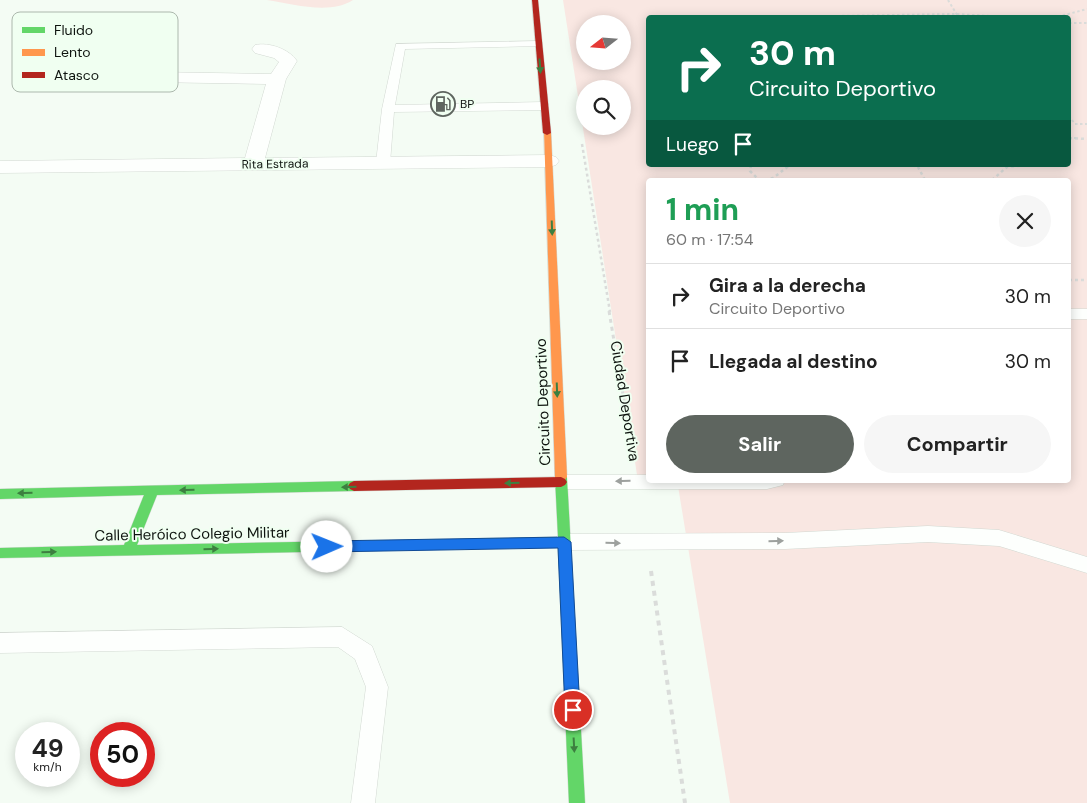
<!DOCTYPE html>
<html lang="es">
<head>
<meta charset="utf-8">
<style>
	body { margin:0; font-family:"DM Sans",sans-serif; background:#f6f6f6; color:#222; height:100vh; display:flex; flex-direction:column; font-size:19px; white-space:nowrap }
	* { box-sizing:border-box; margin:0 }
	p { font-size:16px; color:#767676 }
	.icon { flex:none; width:28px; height:28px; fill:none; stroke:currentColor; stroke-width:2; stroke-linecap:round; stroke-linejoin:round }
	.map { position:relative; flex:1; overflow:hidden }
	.details { position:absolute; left:646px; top:178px; width:425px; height:305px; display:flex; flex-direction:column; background:#fff; border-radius:5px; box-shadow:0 2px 12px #0003 }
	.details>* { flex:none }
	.hud { position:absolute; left:646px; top:15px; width:425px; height:152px; border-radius:5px; box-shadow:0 2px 12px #0003; background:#0b6e4f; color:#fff; overflow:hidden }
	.needle { width:32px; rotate:253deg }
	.tools { position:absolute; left:576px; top:15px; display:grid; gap:10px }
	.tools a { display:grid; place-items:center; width:55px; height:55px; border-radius:50%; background:#fff; box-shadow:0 2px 12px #0003; font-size:25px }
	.speed { position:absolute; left:15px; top:722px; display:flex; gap:10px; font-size:25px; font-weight:700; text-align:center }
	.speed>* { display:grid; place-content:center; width:65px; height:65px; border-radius:50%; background:#fff; box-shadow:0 2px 12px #0003; line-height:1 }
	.speed small { font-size:12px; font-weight:400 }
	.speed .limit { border:8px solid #d22; background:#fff; color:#111 }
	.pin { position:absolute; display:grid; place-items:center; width:42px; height:42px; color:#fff; margin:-21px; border:2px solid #fff; border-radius:50%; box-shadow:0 1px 5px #0007 }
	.me { position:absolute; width:55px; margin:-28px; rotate:89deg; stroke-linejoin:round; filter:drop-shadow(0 0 4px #0008) }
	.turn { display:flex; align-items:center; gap:18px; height:105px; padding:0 20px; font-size:22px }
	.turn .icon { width:65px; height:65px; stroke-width:2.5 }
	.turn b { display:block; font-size:35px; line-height:42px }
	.then { display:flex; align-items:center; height:48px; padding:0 20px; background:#0003; gap:10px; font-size:19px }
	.round { display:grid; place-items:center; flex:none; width:52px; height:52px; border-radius:26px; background:#f6f6f6 }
	.head { display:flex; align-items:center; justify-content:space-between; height:85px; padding:0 20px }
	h1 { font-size:30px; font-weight:700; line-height:38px; color:#1e9e55 }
	.primary-button { display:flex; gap:10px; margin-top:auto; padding:10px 20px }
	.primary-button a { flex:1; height:58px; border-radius:30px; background:#5e655f; color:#fff; font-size:20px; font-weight:700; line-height:58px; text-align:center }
	.primary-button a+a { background:#f6f6f6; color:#222 }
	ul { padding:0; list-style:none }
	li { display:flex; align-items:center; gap:15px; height:65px; padding:0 20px; border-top:1px solid #e0e0e0 }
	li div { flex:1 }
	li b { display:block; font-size:19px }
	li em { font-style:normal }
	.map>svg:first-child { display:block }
</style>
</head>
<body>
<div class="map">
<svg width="1087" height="803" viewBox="0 0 1087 803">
	<rect width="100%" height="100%" fill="#f4fcf4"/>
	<g fill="#f9e7e2" fill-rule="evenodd">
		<path d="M267 0H353C330 15 293 4 267 0Z"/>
		<path d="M563 0H1087V803H730L677 480H1069V180H649V480L638 481ZM649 18H1069V165H649ZM585 24H622V61H585ZM585 89H622V126H585Z"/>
	</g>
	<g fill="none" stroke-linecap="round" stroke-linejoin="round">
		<defs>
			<g id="lane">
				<path d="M538 41 542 42V46L405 49 395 105 543 102 549 106 543 110 394 112 390 163 388 166H378L376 163 382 109 396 44Z"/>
				<rect x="1069" y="309" width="18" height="10"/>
				<path d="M561 475H649V480H785L783 485 767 489H561L554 487 551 482 554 477Z"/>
				<path d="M928 526 999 530 1087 557V573L999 546 928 542 785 549 564 550 557 548 554 542 557 536 564 534 785 533Z"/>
				<path d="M342 627 372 646 388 687 375 803H351L366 687 355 659 338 647 0 653V633Z"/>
			</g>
			<path id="street" d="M78 35 153 72 271 74 279 62 274 58 255 53 252 49 255 45C269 42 289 49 297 61L286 79 265 158 549 155 556 157 559 161 556 165 549 167 0 173V161L245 158 266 84 150 82 72 44 70 40 72 36Z"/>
			<path id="fast" d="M561 472 565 474 567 477 585 803H569L558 547 0 558V548L124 545 144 495 0 499V489L354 481 358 483 360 486 358 489 354 491 157 495 137 545 558 537 555 477 557 474Z"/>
			<path id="slow" d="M544 131 551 133 567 477 565 480H557L555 477Z"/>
			<g id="jam">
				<path d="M532 0H538L551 133 547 135 543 133Z"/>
				<path d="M561 477 565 479 567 482 565 485 561 487 354 491 350 489 348 486 350 483 354 481Z"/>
			</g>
		</defs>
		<use href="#lane" stroke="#d2d9d2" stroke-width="1"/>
		<use href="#street" stroke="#d2d9d2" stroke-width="1"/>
		<use href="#fast" stroke="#d2d9d2" stroke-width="1"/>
		<use href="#slow" stroke="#d2d9d2" stroke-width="1"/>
		<use href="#jam" stroke="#d2d9d2" stroke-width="1"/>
		<g stroke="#dadcda" stroke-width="2" stroke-dasharray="2.5 2.5" stroke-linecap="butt">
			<path d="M948 0 959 18"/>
			<path d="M832 16 956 14 1025 18"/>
			<path d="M1033 18H1042"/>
			<path d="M1053 18 1087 9"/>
			<path d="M1069 23H1087"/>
			<path d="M1069 116 1075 124H1087"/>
			<path d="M1069 138H1077"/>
		</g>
		<g stroke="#dadcda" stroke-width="2.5" stroke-dasharray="3 3" stroke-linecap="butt">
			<path d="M1069 138 1087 139"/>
			<path d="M582 144 610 312"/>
			<path d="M751 165 750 171 759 180"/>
			<path d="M912 165 918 167 925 180"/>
			<path d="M765 180 773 178 790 165"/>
			<path d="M992 180 1007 167 1028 165"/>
			<path d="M1069 280H1087"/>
		</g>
		<path stroke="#dadcda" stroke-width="3" stroke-dasharray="4 4" stroke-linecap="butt" d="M609 311 633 454"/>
		<path stroke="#dadcda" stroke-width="4" stroke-dasharray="5 5" stroke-linecap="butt" d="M651 571 685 803"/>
		<use href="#lane" fill="#fdfffd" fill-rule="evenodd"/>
		<use href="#street" fill="#fdfffd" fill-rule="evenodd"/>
		<use href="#fast" fill="#63d668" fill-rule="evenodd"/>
		<use href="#slow" fill="#ff974d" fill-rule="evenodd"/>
		<use href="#jam" fill="#b3261e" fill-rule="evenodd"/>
	</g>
	<defs><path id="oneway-solid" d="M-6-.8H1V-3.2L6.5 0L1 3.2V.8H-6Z" transform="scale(1.25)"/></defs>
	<g fill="#3d7f40">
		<use href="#oneway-solid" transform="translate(540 66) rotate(86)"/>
		<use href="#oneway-solid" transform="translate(552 228) rotate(88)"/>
		<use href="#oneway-solid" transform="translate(557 390) rotate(88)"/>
		<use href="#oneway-solid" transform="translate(512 483) rotate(179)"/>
		<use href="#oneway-solid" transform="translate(349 487) rotate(179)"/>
		<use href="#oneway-solid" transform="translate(187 490) rotate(179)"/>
		<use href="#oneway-solid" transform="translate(25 493) rotate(179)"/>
		<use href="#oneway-solid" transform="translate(211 549) rotate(-1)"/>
		<use href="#oneway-solid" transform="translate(49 552) rotate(-1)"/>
		<use href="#oneway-solid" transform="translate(574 745) rotate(87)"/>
	</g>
	<g fill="#9da19e">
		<use href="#oneway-solid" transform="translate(623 481) rotate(179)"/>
		<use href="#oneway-solid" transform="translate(776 541) rotate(-1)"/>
		<use href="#oneway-solid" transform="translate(613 543) rotate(1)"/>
	</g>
	<path fill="#1a73e8" stroke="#114b97" d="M564 537 571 542 580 710 578 715 573 717 567 715 565 710 558 548 327 552 320 547 327 541Z"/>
	<defs>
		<symbol id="fuel-ring" viewBox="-11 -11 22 22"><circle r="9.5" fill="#f0fff1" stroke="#5e655f" stroke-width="1.5"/><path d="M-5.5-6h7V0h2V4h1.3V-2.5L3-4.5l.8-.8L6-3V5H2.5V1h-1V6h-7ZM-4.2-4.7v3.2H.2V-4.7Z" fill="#5e655f"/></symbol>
	</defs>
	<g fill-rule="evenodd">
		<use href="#fuel-ring" x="429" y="90" width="28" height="28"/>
	</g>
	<g text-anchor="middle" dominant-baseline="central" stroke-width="4" stroke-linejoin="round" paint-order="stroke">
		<g font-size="12" fill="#0e140f" stroke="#f0fff1" text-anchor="start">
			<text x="460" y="104">BP</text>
		</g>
		<g font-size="12" fill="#0e140f" stroke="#f0fff1">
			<text transform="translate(275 164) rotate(-1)">Rita Estrada</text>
		</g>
		<g font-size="15" fill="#0e140f" stroke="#f0fff1">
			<text transform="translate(625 401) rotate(81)">Ciudad Deportiva</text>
			<text transform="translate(543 402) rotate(-92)">Circuito Deportivo</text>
			<text transform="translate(192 534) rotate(-1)">Calle Heróico Colegio Militar</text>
		</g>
	</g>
	<rect x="12" y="12" width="166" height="80" rx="8" fill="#f0fff1" stroke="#acb8ad" stroke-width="1"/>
	<rect x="22" y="27" width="23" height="6" fill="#63d668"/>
	<rect x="22" y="49" width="23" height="7" fill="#ff974d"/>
	<rect x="22" y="72" width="23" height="6" fill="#b3261e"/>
	<g font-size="14" fill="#0e140f">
		<text x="54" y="35">Fluido</text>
		<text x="54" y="57">Lento</text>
		<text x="54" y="80">Atasco</text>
	</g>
</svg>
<div class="tools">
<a><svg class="needle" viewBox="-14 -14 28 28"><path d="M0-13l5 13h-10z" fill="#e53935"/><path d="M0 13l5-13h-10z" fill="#767676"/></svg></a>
<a><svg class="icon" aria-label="search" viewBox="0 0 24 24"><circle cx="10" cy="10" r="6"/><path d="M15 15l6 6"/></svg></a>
</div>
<div class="speed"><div>49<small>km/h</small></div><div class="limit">50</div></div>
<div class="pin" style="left:573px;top:710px;background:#d93025"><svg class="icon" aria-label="arrive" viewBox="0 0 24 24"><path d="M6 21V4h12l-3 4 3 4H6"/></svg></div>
<svg class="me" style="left:327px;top:547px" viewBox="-20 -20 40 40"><circle r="19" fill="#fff"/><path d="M0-13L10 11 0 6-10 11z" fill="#1a73e8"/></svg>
<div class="hud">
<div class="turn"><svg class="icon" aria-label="right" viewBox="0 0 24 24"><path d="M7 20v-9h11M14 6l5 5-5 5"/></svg><div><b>30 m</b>Circuito Deportivo</div></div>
<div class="then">Luego<svg class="icon" aria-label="arrive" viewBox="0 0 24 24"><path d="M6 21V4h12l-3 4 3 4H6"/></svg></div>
</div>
<section class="details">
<div class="head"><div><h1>1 min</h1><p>60 m · 17:54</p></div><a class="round"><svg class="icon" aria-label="close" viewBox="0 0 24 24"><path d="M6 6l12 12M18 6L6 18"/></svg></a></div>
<ul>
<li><svg class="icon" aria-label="right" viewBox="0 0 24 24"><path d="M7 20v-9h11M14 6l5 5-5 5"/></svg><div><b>Gira a la derecha</b><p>Circuito Deportivo</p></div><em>30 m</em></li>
<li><svg class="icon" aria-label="arrive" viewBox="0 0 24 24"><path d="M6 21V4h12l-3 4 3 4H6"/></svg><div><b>Llegada al destino</b></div><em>30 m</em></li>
</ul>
<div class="primary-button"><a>Salir</a><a>Compartir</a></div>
</section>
</div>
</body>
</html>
